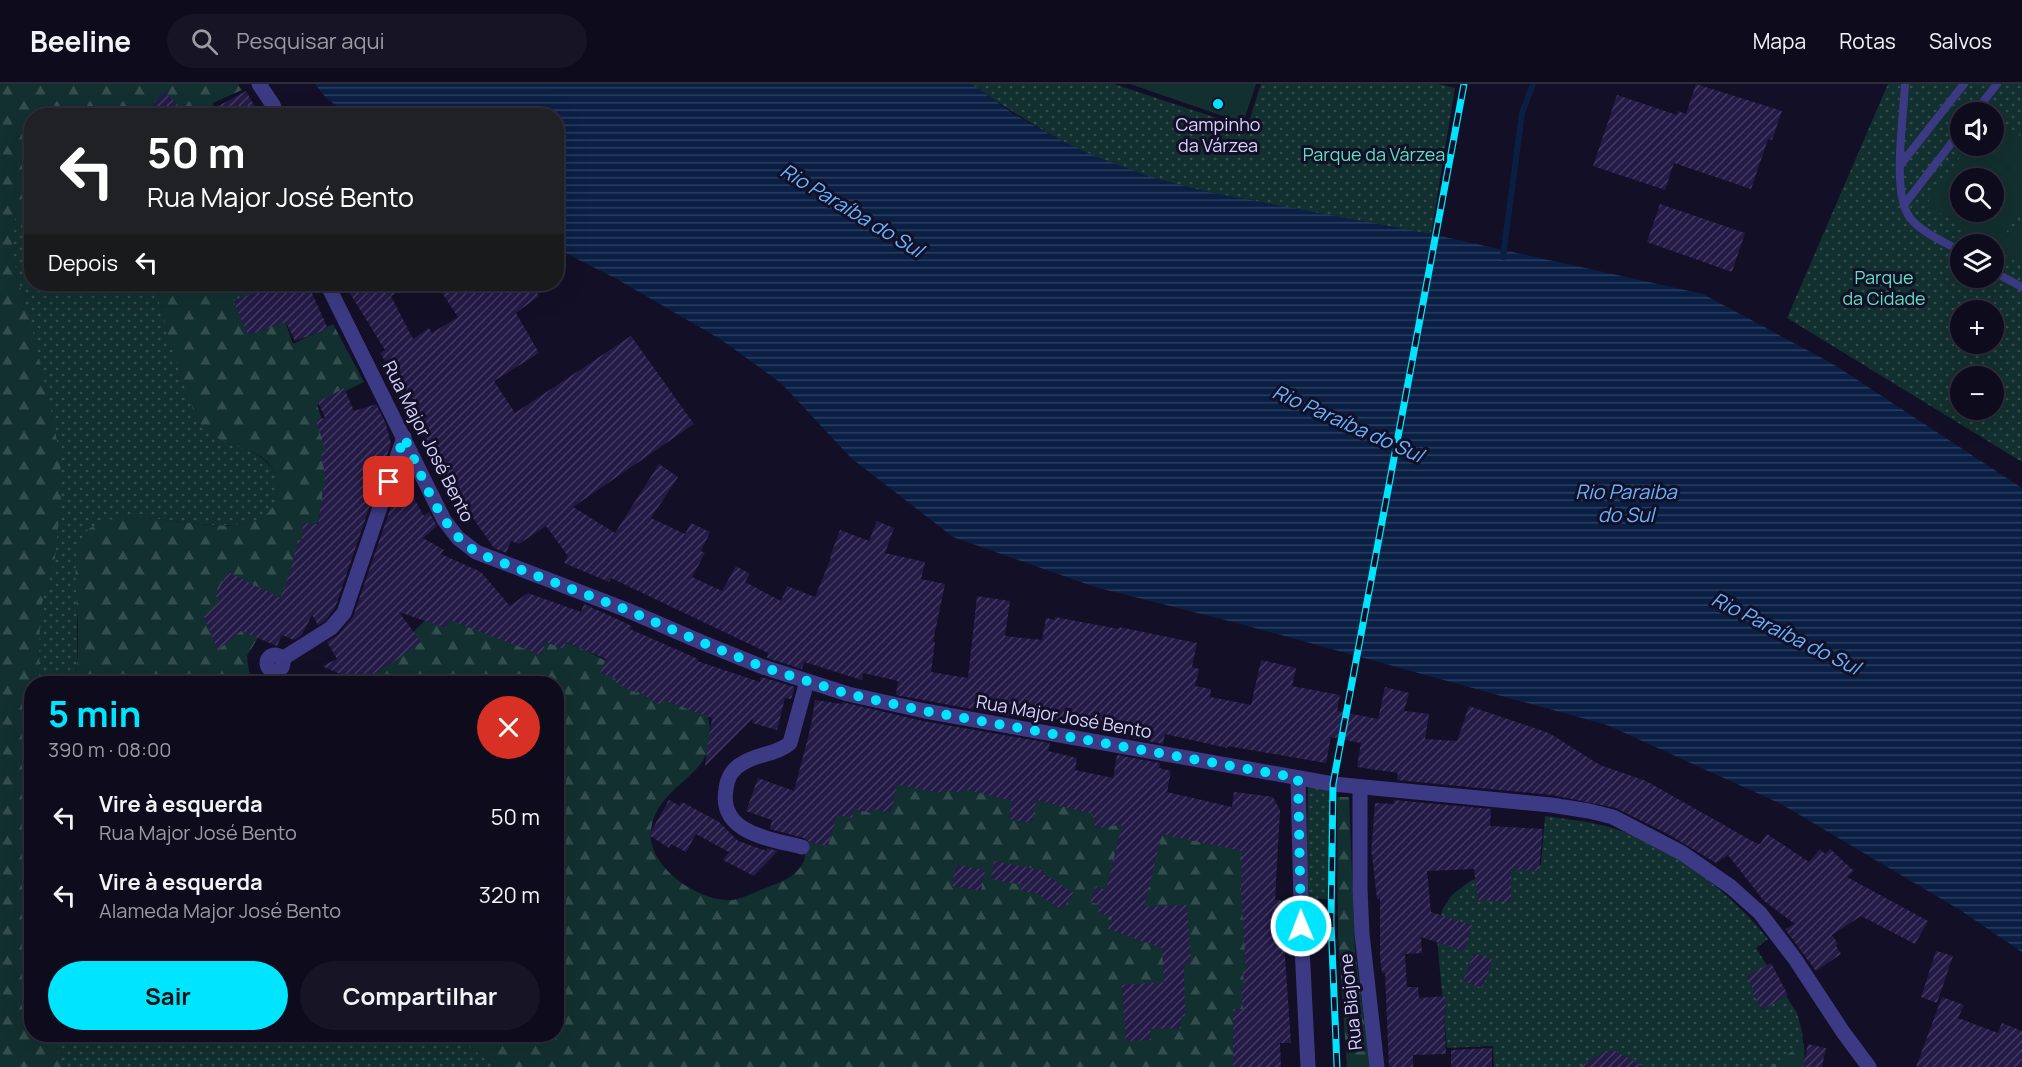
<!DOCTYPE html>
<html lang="pt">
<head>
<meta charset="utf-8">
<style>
	body { margin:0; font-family:Manrope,sans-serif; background:#171425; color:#f1f3f6; height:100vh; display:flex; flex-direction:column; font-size:22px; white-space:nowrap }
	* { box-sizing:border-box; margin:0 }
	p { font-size:20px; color:#9b9ba3 }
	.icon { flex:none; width:33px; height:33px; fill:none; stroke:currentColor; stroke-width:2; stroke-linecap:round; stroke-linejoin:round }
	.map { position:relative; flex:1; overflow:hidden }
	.side { position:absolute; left:24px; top:592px; width:540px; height:366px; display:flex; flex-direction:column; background:#0e0b1c; border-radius:24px; box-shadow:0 6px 24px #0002,0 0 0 2px #2e2b3b }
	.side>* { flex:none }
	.top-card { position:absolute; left:24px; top:24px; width:540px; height:183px; border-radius:24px; box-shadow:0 6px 24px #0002,0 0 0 2px #2e2b3b; background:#202124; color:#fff; overflow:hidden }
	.controls { position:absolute; left:1950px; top:18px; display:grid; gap:12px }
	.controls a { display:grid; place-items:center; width:54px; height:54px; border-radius:50%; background:#0e0b1c; box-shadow:0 6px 24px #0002,0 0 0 2px #2e2b3b; font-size:30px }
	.pin { position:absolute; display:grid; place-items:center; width:51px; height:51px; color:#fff; margin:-26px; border-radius:12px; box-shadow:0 3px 9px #0006 }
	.me { position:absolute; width:66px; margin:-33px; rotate:359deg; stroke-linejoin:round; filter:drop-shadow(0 0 4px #0008) }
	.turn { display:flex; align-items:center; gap:21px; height:126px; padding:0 24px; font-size:27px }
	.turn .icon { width:78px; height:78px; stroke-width:2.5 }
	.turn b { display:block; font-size:42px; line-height:51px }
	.then { display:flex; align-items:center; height:57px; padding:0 24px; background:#0003; gap:12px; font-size:22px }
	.round { display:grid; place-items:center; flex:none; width:63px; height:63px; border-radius:32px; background:#171425 }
	.head { display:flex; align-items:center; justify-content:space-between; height:102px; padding:0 24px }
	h1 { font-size:36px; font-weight:700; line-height:45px; color:#00e5ff }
	.primary-button { display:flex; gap:12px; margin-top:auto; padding:12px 24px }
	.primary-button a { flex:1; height:69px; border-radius:36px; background:#00e5ff; color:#111; font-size:24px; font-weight:700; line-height:69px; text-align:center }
	.primary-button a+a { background:#171425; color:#f1f3f6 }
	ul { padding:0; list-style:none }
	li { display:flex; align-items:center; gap:18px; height:78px; padding:0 24px }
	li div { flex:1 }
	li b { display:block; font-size:22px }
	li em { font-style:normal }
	header { display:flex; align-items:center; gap:36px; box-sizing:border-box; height:84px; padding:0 30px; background:#0e0b1c; border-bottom:2px solid #2e2b3b }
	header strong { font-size:28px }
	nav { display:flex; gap:33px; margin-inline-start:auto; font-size:21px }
	.search { width:420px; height:54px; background:#171425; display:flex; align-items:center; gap:15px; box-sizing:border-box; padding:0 21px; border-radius:33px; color:#9b9ba3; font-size:22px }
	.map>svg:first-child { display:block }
</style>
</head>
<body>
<header>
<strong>Beeline</strong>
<div class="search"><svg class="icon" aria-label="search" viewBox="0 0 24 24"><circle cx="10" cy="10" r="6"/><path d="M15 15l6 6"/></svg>Pesquisar aqui</div>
<nav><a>Mapa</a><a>Rotas</a><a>Salvos</a></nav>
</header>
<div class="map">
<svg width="2022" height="983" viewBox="0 0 2022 983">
	<defs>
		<pattern id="grass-dots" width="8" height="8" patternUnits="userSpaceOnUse" patternTransform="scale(1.5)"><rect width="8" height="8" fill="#12302f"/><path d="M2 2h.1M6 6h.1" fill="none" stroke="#344d4e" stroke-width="1.8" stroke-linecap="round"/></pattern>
		<pattern id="forest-firs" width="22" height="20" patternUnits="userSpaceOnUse" patternTransform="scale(1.5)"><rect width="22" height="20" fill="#12302f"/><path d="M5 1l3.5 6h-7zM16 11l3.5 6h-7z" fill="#344d4e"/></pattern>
		<pattern id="water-rules" width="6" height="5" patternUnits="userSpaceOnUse" patternTransform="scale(1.5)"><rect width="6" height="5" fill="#0a1f44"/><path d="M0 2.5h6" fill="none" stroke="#2d3f60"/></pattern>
		<pattern id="building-hatch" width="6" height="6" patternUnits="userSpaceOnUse" patternTransform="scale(1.5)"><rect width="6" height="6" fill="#241b47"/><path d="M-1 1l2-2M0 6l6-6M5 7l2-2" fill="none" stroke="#433b63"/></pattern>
	</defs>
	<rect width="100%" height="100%" fill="#130f26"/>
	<g fill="url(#grass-dots)" fill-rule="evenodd">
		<path d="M971 0H1114L1247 44 1261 0H1438L1455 4 1431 150C1380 143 1329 132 1278 122 1217 110 1154 99 1097 74 1052 54 1012 28 971 0Z"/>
		<path d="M1888 0H2022V378L1787 234ZM1960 28H1994V62H1960ZM1960 94H1994V128H1960ZM1960 160H1994V194H1960ZM1960 226H1994V260H1960ZM1960 292H1994V326H1960Z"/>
		<path d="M0 86 20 142 31 154 32 200H154L161 223 210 350C236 363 279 369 278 407 276 469 157 426 122 435 113 437 87 460 78 467 75 512 79 556 76 600H32V951H454L497 983H0Z"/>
		<path d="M1308 701 1331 703 1329 815H1306Z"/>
		<path d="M1545 732C1566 735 1588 737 1609 743 1667 759 1731 808 1768 855L1756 864 1797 929 1802 947 1805 983H1494L1493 962 1447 964 1437 854 1439 836 1443 824 1452 811 1470 797 1495 788 1541 781Z"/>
	</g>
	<g fill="url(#forest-firs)">
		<path d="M0 0H238L242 6 213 19 216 31 32 32 31 154 20 142 15 134 13 167 17 192 33 248 52 331 59 368 62 404 55 474 40 526 39 600H32V951H52L63 983H0Z"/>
		<path d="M154 200H272L293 260 333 240 364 298 317 321 330 360 320 430 313 454 284 510 247 572 249 587 257 600H76C77 582 78 564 78 546 78 523 70 471 83 452 116 403 248 474 274 420 279 412 278 403 276 394 267 358 219 367 201 341 195 333 192 321 188 312 174 275 165 237 154 200Z"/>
		<path d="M449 513 585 566 707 630C726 694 658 694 651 746 646 783 700 819 733 816 745 814 757 807 768 803 782 798 797 792 804 777L820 681 994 708 1112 731 1247 749 1248 983H497L454 951H556V600H360Z"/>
		<path d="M1337 713H1349L1355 866 1370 983H1347L1338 851Z"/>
		<path d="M1804 959 1805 983H1770Z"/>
	</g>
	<g fill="#12302f" fill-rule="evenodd">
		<path d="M1130 0H1256L1243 39Z"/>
		<path d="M1994 33 2022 53V125L1994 166V160H1985L1927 120 1968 62H1994ZM1960 94H1994V128H1960Z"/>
		<path d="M2022 136V182L2000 167Z"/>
	</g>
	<path fill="url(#water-rules)" d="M315 0H971L1014 30 1056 54 1099 74 1151 93 1203 107 1431 150 1703 210 1833 280 2022 404V868L1960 826 1781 720 1607 641 1237 539 1095 503 953 453 851 374 781 299 720 255 615 194 557 165 556 32 349 31 326 14Z"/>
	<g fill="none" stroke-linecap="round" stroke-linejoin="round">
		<path stroke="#0a1f44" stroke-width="6" d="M1503 173 1522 29 1533 0"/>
	</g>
	<g fill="url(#building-hatch)">
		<path d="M1696 0 1782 27 1772 56 1768 55 1751 105 1674 79 1665 106 1593 82 1617 11 1677 31 1678 27 1686 30Z"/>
		<path d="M246 7 256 25 243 32H200Z"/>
		<path d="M165 8 189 32H142Z"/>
		<path d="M1660 120 1745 149 1732 188 1647 158Z"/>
		<path d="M267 200H308L328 245 295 257 286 238 248 251 233 216 269 205Z"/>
		<path d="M346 200H411L391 212 413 255 429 244 432 249 458 233 436 200H530L539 212 516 229 539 269 494 297 515 329 631 252 694 340 573 423 615 449 659 380 678 393 651 434 685 450 691 439 710 448 701 467 705 469 692 493 722 507 736 482 750 490 745 498 781 517 787 502 815 513 831 474 830 473 840 446 869 457 877 437 894 444 885 469 925 478 921 495 945 500 933 557 935 558 931 588 968 594 977 512 1010 517 1005 552 1042 556 1046 534 1055 536V533L1119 545V543L1197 559 1192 583 1199 585 1195 602 1211 605 1210 613 1251 621 1261 576 1296 584 1292 602 1340 611 1337 627 1378 635 1385 603 1409 609 1404 627 1429 630 1425 655 1457 657 1469 622 1549 649 1600 681 1646 697 1754 758 1760 760 1767 750 1809 778 1820 765 1825 770 1830 765 1854 787 1847 793 1928 837 1915 860 1861 832 1832 851 1838 860 1836 862 1841 870 1816 887 1785 845 1795 840 1764 817 1728 771 1716 779 1668 750 1616 724 1552 711 1397 696 1398 689 1357 683 1361 659 1331 653 1326 679 1228 662 1227 664 1165 650 1163 660 1121 652V645L1082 636 1081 640 1055 635 1054 640 896 611 898 597 863 589 862 596 804 578 802 585 767 574 768 569 611 494 609 498 564 479 568 472 546 442 519 460 511 457 506 469 494 464 436 381 439 379 416 337 413 338 396 310 404 306 380 269 385 266 349 208 351 207Z"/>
		<path d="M344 304 354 327 376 320 386 340 391 360 335 524 325 537 318 541 312 531 302 551 294 556 282 551 277 562 241 547 218 566 204 532 221 516 215 512 228 488 280 514 290 489 298 456H302L303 439 318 440 325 393 321 368H326L316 336 325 334 318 318Z"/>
		<path d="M406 401 424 432 429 428 437 442 423 454 444 466 441 470 481 488 510 522 528 509 581 528 584 520 632 542 630 545 698 575 697 577 760 598 761 593 795 603 791 615 785 614 777 646 752 639 753 634 705 682 712 634 663 616 660 621 638 607 636 609 615 598 616 595 600 589 606 575 566 558 563 565 546 558 541 571 449 536 446 544 399 528 421 558 391 580 358 598 322 582 337 575 327 558 338 551 353 533 396 408Z"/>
		<path d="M815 616 842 620V618L923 637 1050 659 1048 667 1077 674 1075 686 1113 694 1117 671 1160 679 1159 684 1171 687 1167 708 1232 723 1234 708 1273 713 1280 726 1275 816H1281L1291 959H1280L1281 983H1233V925H1243L1241 904H1244L1243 888 1246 887 1241 806 1242 767 1162 750 1144 823 1187 821 1191 879 1184 880 1185 932 1181 933V944L1150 945 1151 956 1126 957 1122 901 1164 898 1162 864 1108 845 1112 833 1098 828 1100 821 1090 818 1096 802 1106 806 1122 741 1095 744 1093 730 1036 716 1032 739 1009 735 1012 717 963 705V709L943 706 942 709 897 701 891 729 872 725 871 729 854 725 852 734 837 731 828 762 810 758 804 754 770 745 772 736 746 727 758 694 794 707 811 642Z"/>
		<path d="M669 716 680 722 682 718 719 738 738 757 767 767V764L778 767 754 792 723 776 729 768 696 750 686 768 671 760 669 764 649 751Z"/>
		<path d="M1394 716 1491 725 1490 742 1543 745 1539 787 1511 785V818L1478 816 1474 785 1427 787 1431 828 1472 841 1464 867 1421 853 1422 869 1405 870 1407 903H1418L1419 914 1445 912 1446 929H1444L1446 970 1413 971V983H1389L1385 889H1382L1380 872V815H1377L1372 770H1371L1375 719 1394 720Z"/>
		<path d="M994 777 1045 787 1044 790 1074 809 1062 826 1036 809 1021 807 1022 801 991 795Z"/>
		<path d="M956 781 985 786 981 807 952 802Z"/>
		<path d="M1936 867 1953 872 1937 919 1921 913Z"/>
		<path d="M1474 869 1493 876 1482 904 1463 897Z"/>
		<path d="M1771 879 1788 911 1762 926 1752 908 1754 907 1747 892Z"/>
		<path d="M1942 913 1964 921 1958 934 1998 949 2002 939 2022 947V983H1916Z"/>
		<path d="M1808 960 1826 964 1822 983H1803Z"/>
		<path d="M1492 964V983H1451V966Z"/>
		<path d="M1605 967H1615L1645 983H1580Z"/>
	</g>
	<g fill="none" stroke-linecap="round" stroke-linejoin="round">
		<g stroke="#3d3a85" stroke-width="8">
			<path d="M1905 0C1904 32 1891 109 1910 134 1922 149 1945 158 1960 167"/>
			<path d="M1975 28 1997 0"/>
			<path d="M1901 80 1964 0"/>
			<path d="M1904 121 1960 48"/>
			<path d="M1994 188 2022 203"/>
		</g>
		<g stroke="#3d3a85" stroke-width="15">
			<circle cx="275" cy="579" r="8"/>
			<path d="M282 575 331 544 344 529 404 353"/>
			<path d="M1298 694 1302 863 1308 983"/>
			<path d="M1360 704V805L1362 850 1377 983"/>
			<path d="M802 763C772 755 718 750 726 705 727 694 733 684 743 679 757 670 778 670 790 659L807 597"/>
		</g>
		<g stroke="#3d3a85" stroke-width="15">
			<path d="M259 0 273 21 277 32"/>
			<path d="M327 200 444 436 458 454 476 468 627 526 701 558 763 583 848 610 925 627 1333 700 1551 721 1589 727 1613 733 1682 769 1731 803 1760 829 1795 875 1843 948 1869 983"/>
		</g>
		<defs>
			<path id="rail" d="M1337 983 1331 838 1333 700 1464 0"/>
		</defs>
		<use href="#rail" stroke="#00e5ff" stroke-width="7"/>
		<use href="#rail" stroke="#130f26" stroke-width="4.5" stroke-dasharray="14" stroke-linecap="butt"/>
	</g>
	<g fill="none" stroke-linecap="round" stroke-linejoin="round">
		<path stroke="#00e5ff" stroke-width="10" stroke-dasharray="0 18" d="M389 398 404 353C423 393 441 451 482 471L627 526 701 558 763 583 848 610 925 627 1298 694 1301 842"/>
	</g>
	<circle fill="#00e5ff" stroke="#130f26" stroke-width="2" cx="1218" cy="20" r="6"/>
	<g text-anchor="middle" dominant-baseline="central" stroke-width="6" stroke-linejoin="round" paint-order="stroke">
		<g font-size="18" fill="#d9d4ff" stroke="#130f26">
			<text x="1218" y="40">Campinho<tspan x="1218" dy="21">da Várzea</tspan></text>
		</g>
		<g font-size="18" fill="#5fe0c0" stroke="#130f26">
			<text x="1374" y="70">Parque da Várzea</text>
			<text x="1884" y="193">Parque<tspan x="1884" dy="21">da Cidade</tspan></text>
		</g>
		<g font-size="18" fill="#d9d4ff" stroke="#130f26">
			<text transform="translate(429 357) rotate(63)">Rua Major José Bento</text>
			<text transform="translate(1064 632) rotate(10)">Rua Major José Bento</text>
			<text transform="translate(1350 918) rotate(-96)">Rua Biajone</text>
		</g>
		<g font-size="20" font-style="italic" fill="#62b6ff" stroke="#130f26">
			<text transform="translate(852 126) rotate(31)">Rio Paraíba do Sul</text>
			<text transform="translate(1348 339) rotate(24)">Rio Paraíba do Sul</text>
			<text x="1626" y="407">Rio Paraiba<tspan x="1626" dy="23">do Sul</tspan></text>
			<text transform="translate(1786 549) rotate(26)">Rio Paraíba do Sul</text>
		</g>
	</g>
</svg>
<div class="controls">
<a><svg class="icon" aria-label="sound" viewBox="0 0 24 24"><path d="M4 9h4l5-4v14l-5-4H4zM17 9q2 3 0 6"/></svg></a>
<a><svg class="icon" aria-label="search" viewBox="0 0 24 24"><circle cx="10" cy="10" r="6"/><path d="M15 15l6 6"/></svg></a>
<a><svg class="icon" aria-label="layers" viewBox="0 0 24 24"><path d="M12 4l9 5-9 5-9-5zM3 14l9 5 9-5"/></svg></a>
<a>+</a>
<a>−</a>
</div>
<div class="pin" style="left:389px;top:398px;background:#d93025"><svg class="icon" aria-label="arrive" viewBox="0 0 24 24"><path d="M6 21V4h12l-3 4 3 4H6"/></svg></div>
<svg class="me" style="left:1301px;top:842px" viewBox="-20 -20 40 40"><circle r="17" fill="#00e5ff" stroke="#fff" stroke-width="3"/><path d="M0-11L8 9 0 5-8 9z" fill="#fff"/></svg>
<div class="top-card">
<div class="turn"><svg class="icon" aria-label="left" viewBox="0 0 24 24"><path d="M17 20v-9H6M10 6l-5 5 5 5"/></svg><div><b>50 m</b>Rua Major José Bento</div></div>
<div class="then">Depois<svg class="icon" aria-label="left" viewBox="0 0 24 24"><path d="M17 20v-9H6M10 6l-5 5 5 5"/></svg></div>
</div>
<section class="side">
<div class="head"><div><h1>5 min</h1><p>390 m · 08:00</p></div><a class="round" style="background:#d93025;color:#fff"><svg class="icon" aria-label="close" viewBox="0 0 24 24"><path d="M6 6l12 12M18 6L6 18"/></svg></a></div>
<ul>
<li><svg class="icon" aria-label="left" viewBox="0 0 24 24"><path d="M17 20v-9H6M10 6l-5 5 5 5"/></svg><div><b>Vire à esquerda</b><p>Rua Major José Bento</p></div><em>50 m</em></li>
<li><svg class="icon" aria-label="left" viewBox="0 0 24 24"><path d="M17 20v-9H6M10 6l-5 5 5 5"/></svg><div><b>Vire à esquerda</b><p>Alameda Major José Bento</p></div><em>320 m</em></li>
</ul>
<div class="primary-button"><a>Sair</a><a>Compartilhar</a></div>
</section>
</div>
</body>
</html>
